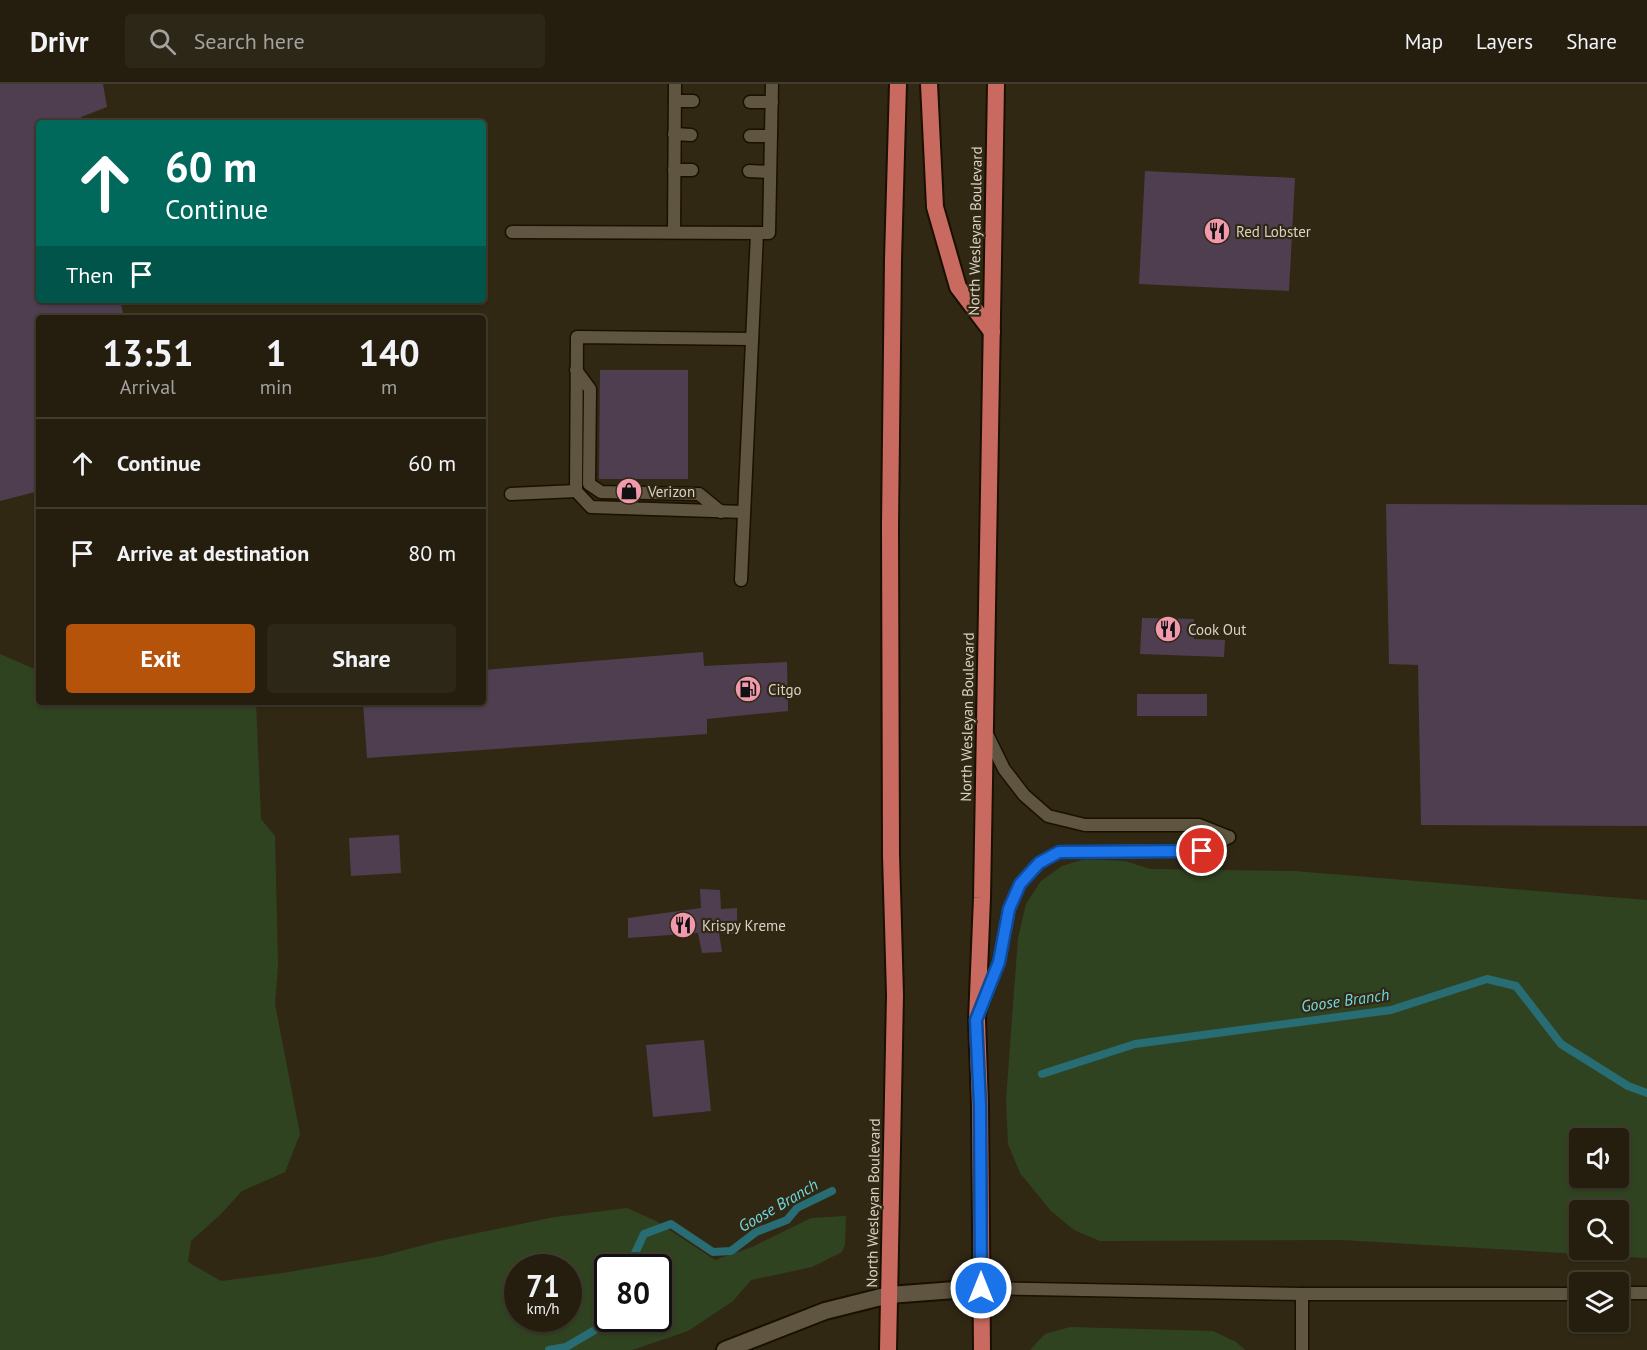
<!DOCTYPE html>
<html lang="en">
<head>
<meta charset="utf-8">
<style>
	body { margin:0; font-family:"PT Sans",sans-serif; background:#2d2718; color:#f1f3f6; height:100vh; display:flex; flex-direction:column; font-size:22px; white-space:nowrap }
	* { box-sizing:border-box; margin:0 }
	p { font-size:20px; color:#a3a29e }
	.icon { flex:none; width:33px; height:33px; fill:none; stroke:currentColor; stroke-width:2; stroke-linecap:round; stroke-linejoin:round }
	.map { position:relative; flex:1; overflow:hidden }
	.details { position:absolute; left:36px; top:231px; width:450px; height:390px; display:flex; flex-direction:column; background:#251e0f; border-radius:6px; box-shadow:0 2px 4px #0004,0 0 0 2px #423c2f }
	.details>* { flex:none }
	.hud { position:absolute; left:36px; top:36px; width:450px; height:183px; border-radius:6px; box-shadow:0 2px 4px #0004,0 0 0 2px #423c2f; background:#00695c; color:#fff; overflow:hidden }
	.controls { position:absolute; left:1569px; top:1044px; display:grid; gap:12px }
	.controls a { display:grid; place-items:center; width:60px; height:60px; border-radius:6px; background:#251e0f; box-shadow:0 2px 4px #0004,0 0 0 2px #423c2f; font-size:30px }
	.speed { position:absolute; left:504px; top:1170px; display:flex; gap:12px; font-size:30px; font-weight:700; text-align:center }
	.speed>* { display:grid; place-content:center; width:78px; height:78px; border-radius:50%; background:#251e0f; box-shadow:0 2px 4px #0004,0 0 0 2px #423c2f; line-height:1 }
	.speed small { font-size:15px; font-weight:400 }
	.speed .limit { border:3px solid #111; border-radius:9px; background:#fff; color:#111 }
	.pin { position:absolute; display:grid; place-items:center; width:51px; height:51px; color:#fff; margin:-26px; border:3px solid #fff; border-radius:50%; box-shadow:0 2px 6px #0007 }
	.me { position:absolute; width:66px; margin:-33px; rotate:0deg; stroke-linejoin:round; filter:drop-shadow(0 0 4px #0008) }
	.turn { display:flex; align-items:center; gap:21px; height:126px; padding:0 30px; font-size:27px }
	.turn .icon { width:78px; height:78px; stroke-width:2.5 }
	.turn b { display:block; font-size:42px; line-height:51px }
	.then { display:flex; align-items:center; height:57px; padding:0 30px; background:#0003; gap:12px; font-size:22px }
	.eta { display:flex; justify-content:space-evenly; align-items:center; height:102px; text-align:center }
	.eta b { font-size:36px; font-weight:600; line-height:42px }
	.action { display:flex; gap:12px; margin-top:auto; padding:12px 30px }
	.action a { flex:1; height:69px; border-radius:6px; background:#b45309; color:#fff; font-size:24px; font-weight:600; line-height:69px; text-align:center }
	.action a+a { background:#2d2718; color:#f1f3f6 }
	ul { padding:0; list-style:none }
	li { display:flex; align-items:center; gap:18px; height:90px; padding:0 30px; border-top:2px solid #423c2f }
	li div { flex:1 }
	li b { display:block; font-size:22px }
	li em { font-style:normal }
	header { display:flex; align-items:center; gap:36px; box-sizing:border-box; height:84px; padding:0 30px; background:#251e0f; border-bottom:2px solid #423c2f }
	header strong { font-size:28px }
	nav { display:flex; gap:33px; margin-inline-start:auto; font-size:21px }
	.search { width:420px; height:54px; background:#2d2718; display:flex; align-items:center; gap:15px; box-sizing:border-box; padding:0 21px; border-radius:6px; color:#a3a29e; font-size:22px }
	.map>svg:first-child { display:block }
</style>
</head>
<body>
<header>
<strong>Drivr</strong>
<div class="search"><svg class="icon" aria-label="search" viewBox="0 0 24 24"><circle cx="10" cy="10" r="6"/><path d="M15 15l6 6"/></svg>Search here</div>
<nav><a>Map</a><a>Layers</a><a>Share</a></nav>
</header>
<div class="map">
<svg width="1647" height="1266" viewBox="0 0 1647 1266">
	<rect width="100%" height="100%" fill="#312814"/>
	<g fill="#304321" fill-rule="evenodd">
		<path d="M0 570 39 587V618H256L261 735 275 752 278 882 275 920 300 1050 285 1088 242 1107 221 1130 191 1157 188 1178 221 1197 283 1189 382 1172 439 1157 555 1133 627 1124 656 1137 715 1176 752 1163 811 1134 846 1132 845 1160 842 1168 812 1183 751 1196 733 1217 688 1247 632 1266H0ZM518 1184H568V1234H518ZM608 1184H658V1234H608Z"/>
		<path d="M1085 775 1125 777 1150 785 1294 787 1647 816V1174L1342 1156 1100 1157 1074 1146 1051 1127 1020 1089 1008 1060 1006 1016 1018 854 1026 820 1041 797 1062 782ZM1580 1054H1618V1094H1580ZM1618 1126V1166H1580V1126Z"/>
		<path d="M1070 1243 1213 1247 1236 1258 1245 1266H1030L1045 1250Z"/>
	</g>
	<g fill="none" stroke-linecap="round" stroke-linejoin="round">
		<g stroke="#276d73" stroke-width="8">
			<path d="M1042 990 1135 960 1391 926 1487 895 1516 902 1561 960 1628 1002 1647 1009"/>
			<path d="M628 1184 644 1150 671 1140 713 1168 731 1167 756 1148 787 1136 797 1124 832 1107"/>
			<path d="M549 1266 566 1263 600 1243 608 1228"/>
		</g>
	</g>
	<g fill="#4f3e4f">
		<path d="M0 0H103L107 23 81 33 82 39H39V216H120L124 234H39V407L0 417Z"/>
		<path d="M1145 87 1295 94 1289 207 1139 200Z"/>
		<path d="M600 286H688V395H599Z"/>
		<path d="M1386 420 1647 421V742L1421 741 1418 581 1389 580Z"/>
		<path d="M1142 534 1194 535V555L1225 556 1224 573 1140 570Z"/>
		<path d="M703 568 704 582 787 578 788 627 707 635V650L367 674 363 618H483V586Z"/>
		<rect x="1137" y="610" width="70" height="22"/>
		<path d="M399 751 401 789 351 792 349 754Z"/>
		<path d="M700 805 720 806 721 825 737 824V850L719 849 722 868 702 869 698 849 628 854V834L701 824Z"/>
		<path d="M704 956 711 1027 653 1033 646 961Z"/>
	</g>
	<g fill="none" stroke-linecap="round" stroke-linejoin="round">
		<defs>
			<g id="service">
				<path d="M675 17H693"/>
				<path d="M750 18H772"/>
				<path d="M674 50 691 51"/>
				<path d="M750 52H771"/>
				<path d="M674 86H692"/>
				<path d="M749 87 770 88"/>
				<path d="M512 148 769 149 772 0"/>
				<path d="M674 148 675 0"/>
				<path d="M576 286 590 305 589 400 601 408 699 410 721 428"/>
				<path d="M511 410 576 407"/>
				<path d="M744 428 591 423 576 407 577 253 752 255"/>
				<path d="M741 496 757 149"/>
				<path d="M986 648 1004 685 1024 711 1048 732 1085 741H1199L1229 753"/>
				<path d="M980 927 999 877 1009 825 1020 800 1039 779 1059 768 1202 767 1229 753"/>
				<path d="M981 1204 1302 1210"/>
				<path d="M1618 1209H1647"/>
				<path d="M1302 1266V1210H1580"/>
			</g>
			<path id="tertiary" d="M725 1266 825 1227 889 1211 981 1204"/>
			<g id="trunk">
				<path d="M929 0 935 123 958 203 992 248"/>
				<path d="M888 1266 895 911 891 771 890 442 893 175 898 0"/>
				<path d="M982 1266 980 1022 977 936 982 814 996 0"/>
			</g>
		</defs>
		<use href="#service" stroke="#191001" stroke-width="15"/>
		<use href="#tertiary" stroke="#191001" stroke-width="20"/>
		<use href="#trunk" stroke="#191001" stroke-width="20"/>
		<use href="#service" stroke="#5f5540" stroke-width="12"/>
		<use href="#tertiary" stroke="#5f5540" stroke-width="16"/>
		<use href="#trunk" stroke="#c86a5f" stroke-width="16"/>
	</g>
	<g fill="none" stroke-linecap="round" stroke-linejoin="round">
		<defs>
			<path id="route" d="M981 1204 980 1022 976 936 999 878 1009 825 1020 800 1039 779 1059 768 1202 767"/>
		</defs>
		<use href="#route" stroke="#114b97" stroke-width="15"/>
		<use href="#route" stroke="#1a73e8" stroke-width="10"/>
	</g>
	<defs>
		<symbol id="restaurant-disc" viewBox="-11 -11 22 22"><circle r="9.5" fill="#f29aad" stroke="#312814"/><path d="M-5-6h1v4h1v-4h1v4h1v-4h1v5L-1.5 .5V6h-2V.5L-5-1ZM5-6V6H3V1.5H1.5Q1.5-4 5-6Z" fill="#111"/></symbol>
		<symbol id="shop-disc" viewBox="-11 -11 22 22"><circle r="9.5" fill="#f29aad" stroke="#312814"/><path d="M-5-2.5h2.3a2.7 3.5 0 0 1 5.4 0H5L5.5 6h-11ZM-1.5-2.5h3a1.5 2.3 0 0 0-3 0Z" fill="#111"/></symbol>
		<symbol id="fuel-disc" viewBox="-11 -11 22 22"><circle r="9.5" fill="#f29aad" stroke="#312814"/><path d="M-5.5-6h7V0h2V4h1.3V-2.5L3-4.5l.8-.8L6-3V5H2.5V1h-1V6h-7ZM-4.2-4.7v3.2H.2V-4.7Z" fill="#111"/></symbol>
	</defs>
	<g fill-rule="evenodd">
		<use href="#restaurant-disc" x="1202" y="132" width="30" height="30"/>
		<use href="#shop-disc" x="614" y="392" width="30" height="30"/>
		<use href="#restaurant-disc" x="1153" y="530" width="30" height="30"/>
		<use href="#fuel-disc" x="733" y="590" width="30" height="30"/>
		<use href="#restaurant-disc" x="668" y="826" width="30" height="30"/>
	</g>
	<g text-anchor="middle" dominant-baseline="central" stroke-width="4.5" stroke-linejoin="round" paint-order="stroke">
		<g font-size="15" fill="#d9d3c7" stroke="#312814">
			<text transform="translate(975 147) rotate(-89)">North Wesleyan Boulevard</text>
			<text transform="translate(967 633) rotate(-89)">North Wesleyan Boulevard</text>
			<text transform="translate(873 1119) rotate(-89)">North Wesleyan Boulevard</text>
		</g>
		<g font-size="15" fill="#d9d3c7" stroke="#312814" text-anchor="start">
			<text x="1236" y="147">Red Lobster</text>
			<text x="648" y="407">Verizon</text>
			<text x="1188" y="545">Cook Out</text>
			<text x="768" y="605">Citgo</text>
			<text x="702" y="841">Krispy Kreme</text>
		</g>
		<g font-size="16" font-style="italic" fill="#70dae4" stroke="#312814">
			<text transform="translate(1345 916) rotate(-8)">Goose Branch</text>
			<text transform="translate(778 1121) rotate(-30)">Goose Branch</text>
		</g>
	</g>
</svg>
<div class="controls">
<a><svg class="icon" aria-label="sound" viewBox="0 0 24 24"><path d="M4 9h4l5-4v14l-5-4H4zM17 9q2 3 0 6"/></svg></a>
<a><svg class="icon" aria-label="search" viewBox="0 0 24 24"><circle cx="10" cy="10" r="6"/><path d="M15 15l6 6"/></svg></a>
<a><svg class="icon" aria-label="layers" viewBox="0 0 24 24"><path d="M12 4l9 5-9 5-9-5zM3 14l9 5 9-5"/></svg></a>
</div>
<div class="speed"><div>71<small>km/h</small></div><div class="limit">80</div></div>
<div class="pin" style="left:1202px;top:767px;background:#d93025"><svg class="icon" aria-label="arrive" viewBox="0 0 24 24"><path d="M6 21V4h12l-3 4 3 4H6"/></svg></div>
<svg class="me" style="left:981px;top:1204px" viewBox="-20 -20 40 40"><circle r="17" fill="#1a73e8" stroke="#fff" stroke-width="3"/><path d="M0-11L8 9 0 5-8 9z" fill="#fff"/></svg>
<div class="hud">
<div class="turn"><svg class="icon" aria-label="ahead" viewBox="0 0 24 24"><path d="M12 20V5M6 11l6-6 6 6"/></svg><div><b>60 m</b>Continue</div></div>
<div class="then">Then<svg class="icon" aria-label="arrive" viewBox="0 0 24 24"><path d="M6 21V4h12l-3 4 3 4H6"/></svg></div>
</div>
<section class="details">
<div class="eta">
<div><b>13:51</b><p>Arrival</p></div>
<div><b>1</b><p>min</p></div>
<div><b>140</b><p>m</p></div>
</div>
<ul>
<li><svg class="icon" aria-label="ahead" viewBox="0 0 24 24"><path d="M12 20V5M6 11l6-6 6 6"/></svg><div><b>Continue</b></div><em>60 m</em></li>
<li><svg class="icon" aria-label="arrive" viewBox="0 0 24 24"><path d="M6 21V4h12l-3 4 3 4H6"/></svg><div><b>Arrive at destination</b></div><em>80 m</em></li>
</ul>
<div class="action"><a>Exit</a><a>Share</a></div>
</section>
</div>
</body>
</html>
